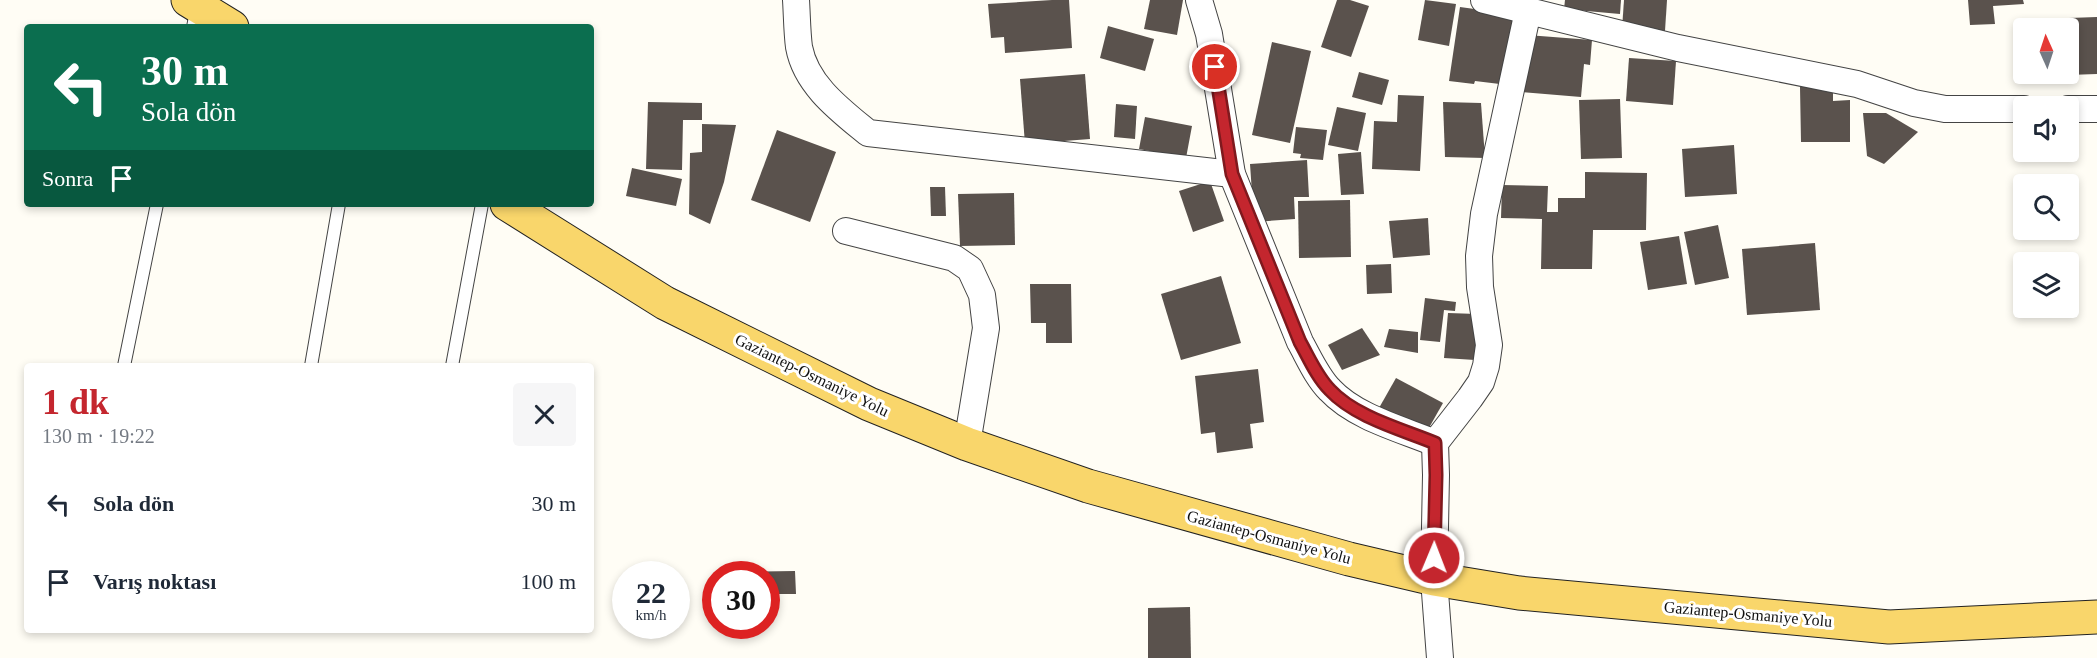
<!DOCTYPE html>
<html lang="tr">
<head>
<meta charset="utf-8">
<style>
	body { margin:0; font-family:Georgia,serif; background:#f6f6f7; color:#1f2937; height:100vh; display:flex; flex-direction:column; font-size:22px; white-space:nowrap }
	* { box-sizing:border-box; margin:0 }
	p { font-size:20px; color:#747a83 }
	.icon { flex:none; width:33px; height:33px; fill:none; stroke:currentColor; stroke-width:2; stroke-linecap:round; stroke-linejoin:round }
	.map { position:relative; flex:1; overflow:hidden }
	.details { position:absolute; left:24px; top:363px; width:570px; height:270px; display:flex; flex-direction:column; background:#fff; border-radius:6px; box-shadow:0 3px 9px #0003 }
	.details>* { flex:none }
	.banner { position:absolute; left:24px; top:24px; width:570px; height:183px; border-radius:6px; box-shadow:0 3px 9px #0003; background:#0b6e4f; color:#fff; overflow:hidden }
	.needle { width:39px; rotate:357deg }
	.controls { position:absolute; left:2013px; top:18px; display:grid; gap:12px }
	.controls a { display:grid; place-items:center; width:66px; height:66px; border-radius:6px; background:#fff; box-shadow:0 3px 9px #0003; font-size:30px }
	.speed { position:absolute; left:612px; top:561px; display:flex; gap:12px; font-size:30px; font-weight:700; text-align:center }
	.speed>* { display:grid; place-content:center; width:78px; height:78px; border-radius:50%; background:#fff; box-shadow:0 3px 9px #0003; line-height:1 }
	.speed small { font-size:15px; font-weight:400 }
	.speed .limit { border:9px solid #d22; background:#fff; color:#111 }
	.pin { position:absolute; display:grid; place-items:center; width:51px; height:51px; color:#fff; margin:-26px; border:3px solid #fff; border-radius:50%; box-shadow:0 2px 6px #0007 }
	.me { position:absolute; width:66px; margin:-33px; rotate:1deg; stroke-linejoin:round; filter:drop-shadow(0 0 4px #0008) }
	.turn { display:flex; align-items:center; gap:21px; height:126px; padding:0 18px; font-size:27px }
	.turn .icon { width:78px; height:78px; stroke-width:2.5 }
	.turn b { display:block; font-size:42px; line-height:51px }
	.then { display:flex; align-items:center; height:57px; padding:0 18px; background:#0003; gap:12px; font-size:22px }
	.round { display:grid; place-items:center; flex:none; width:63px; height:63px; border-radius:6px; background:#f6f6f7 }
	.headline { display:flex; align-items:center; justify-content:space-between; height:102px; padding:0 18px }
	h1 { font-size:36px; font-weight:600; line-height:45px; color:#c4262e }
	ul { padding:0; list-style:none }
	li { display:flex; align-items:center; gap:18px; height:78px; padding:0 18px }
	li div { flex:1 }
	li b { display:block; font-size:22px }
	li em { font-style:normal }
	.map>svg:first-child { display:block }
</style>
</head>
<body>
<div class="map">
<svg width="2097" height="658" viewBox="0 0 2097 658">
	<rect width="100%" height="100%" fill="#fffdf5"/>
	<g fill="#5a524d">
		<path d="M1052 0H1069L1072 48 1005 53 1004 37 991 38 988 4Z"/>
		<path d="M1150 0H1183L1177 35 1144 29Z"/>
		<path d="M1337 0H1350L1369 6 1351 57 1321 47Z"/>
		<path d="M1425 0 1456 4 1449 46 1418 40Z"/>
		<path d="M1565 0H1621L1620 14 1564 9Z"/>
		<path d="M1624 0H1667L1665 31 1622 29Z"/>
		<path d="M1968 0H2023L2024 4 1993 6 1995 24 1970 25Z"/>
		<path d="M1460 7 1518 15 1508 85 1475 81 1474 84 1449 81Z"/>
		<path d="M2097 17V74L2068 75V28H2042L2041 19Z"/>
		<path d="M1108 26 1154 39 1145 71 1100 58Z"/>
		<path d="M1527 35 1592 40 1590 65 1584 64 1581 97 1522 92Z"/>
		<path d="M1272 42 1311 51 1290 143 1252 135Z"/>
		<path d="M1629 58 1676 61 1673 105 1626 101Z"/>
		<path d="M1359 72 1389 80 1382 105 1352 97Z"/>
		<path d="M1085 74 1090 139 1025 144 1020 79Z"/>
		<path d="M1800 87H1833V101L1850 100V142H1801Z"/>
		<path d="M1398 95 1424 96 1420 171 1372 169 1374 121 1397 122Z"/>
		<path d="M1620 99 1622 158 1581 159 1579 100Z"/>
		<path d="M648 102 702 103V120H683L682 170 646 169Z"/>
		<path d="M1443 102 1481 103 1485 158 1445 157Z"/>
		<path d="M1116 104 1137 106 1135 139 1114 137Z"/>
		<path d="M1337 107 1366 113 1358 151 1328 145Z"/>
		<path d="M1863 113H1886L1918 132 1884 164 1867 156Z"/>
		<path d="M1145 117 1192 126 1186 158 1139 149Z"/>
		<path d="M702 124 736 125 724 182 710 224 689 214 690 153 702 152Z"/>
		<path d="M1296 127 1327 130 1323 160 1300 158 1301 154 1293 153Z"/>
		<path d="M777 130 836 152 810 222 751 200Z"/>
		<path d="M1734 145 1737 194 1685 197 1682 149Z"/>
		<path d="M1361 152 1364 194 1341 195 1338 154Z"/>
		<path d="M1307 160 1309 197H1294L1295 219 1254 222 1250 164Z"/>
		<path d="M632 168 682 179 676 206 626 196Z"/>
		<path d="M1585 172 1647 173 1646 230H1593L1592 269H1541L1542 219 1501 218 1502 185 1548 186 1547 212H1558V198H1585Z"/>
		<path d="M1210 181 1224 221 1193 232 1179 191Z"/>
		<path d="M930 187H945L946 216H931Z"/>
		<path d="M1014 193 1015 245 960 246 958 194Z"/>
		<path d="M1350 200 1351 257 1299 258 1298 201Z"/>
		<path d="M1428 218 1430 255 1393 258 1389 221Z"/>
		<path d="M1718 225 1729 278 1695 285 1684 232Z"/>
		<path d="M1679 236 1687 284 1648 290 1640 242Z"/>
		<path d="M1815 243 1820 310 1747 315 1742 249Z"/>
		<path d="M1391 264 1392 293 1367 294 1366 265Z"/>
		<path d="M1221 276 1241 343 1181 360 1161 294Z"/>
		<path d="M1030 284H1071L1072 343H1046V323H1031Z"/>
		<path d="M1425 298 1456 302 1455 311 1444 310 1440 342 1420 340Z"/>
		<path d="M1448 313 1477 314 1475 360 1444 358Z"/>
		<path d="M1362 328 1380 355 1342 370 1328 345Z"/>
		<path d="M1389 329 1418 332V353L1384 347Z"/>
		<path d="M1258 369 1264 422 1250 424 1253 448 1217 453 1215 432 1201 434 1195 376Z"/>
		<path d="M1396 378 1443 403 1426 433 1379 408Z"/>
		<path d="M795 571 796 594H766V574H733V572Z"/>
		<path d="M1190 607 1191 658H1148V608Z"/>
	</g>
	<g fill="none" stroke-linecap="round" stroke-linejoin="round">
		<defs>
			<g id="lane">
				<path d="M193 27 197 7"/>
				<path d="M124 366 157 204"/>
				<path d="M311 366 339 204"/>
				<path d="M452 366 482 204"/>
			</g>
			<g id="street">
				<path d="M796 0C797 15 797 32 799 47 806 85 840 110 868 133L1232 174"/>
				<path d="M1199 0 1209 34 1232 174 1300 342C1309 358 1317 377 1330 390 1355 417 1401 429 1435 443"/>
				<path d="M1484 0 1678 48 1857 84 1914 103 1945 109H2024"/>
				<path d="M2068 109H2097"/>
				<path d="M846 231 954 258 970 269 982 295 986 328 967 444"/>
				<path d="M1440 658 1434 579 1436 475 1435 443 1470 398 1481 382 1486 366 1489 345 1480 287 1479 256 1484 214 1528 11"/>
			</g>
			<g id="primary">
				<path d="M188 0 232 27"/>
				<path d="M507 204 665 303 869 404 967 444 1088 486 1349 559 1434 579 1519 593 1889 627 2097 617"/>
			</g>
		</defs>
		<use href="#lane" stroke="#444" stroke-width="14"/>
		<use href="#street" stroke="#444" stroke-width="28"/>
		<use href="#primary" stroke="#222" stroke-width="35"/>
		<use href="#lane" stroke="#fff" stroke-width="12"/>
		<use href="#street" stroke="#fff" stroke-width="26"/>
		<use href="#primary" stroke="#f9d66b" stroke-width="33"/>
	</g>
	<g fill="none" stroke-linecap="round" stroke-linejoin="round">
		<defs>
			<path id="route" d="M1215 67 1232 174 1300 342C1309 358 1317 377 1330 390 1355 417 1401 429 1435 443L1436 475 1434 558"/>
		</defs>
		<use href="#route" stroke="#7f191e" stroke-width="15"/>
		<use href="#route" stroke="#c4262e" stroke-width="10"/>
	</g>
	<g text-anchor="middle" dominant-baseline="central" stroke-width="6" stroke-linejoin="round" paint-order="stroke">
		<g font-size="16" fill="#111" stroke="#fff">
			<text transform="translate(812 375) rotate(26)">Gaziantep-Osmaniye Yolu</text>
			<text transform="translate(1269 537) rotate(15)">Gaziantep-Osmaniye Yolu</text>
			<text transform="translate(1748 614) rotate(5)">Gaziantep-Osmaniye Yolu</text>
		</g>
	</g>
</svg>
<div class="controls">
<a><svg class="needle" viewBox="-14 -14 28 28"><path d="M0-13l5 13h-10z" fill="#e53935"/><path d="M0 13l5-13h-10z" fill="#747a83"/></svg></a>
<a><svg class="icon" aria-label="sound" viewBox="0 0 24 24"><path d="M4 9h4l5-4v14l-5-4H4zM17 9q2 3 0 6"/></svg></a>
<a><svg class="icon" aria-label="search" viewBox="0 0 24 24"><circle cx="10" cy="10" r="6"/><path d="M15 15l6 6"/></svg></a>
<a><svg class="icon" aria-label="layers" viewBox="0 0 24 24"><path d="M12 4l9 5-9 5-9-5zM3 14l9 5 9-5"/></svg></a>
</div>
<div class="speed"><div>22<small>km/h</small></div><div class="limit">30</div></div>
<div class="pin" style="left:1215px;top:67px;background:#d93025"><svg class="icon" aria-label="arrive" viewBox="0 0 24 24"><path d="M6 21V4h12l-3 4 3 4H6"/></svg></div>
<svg class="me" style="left:1434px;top:558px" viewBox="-20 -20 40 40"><circle r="17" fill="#c4262e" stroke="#fff" stroke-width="3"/><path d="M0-11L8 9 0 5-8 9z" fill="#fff"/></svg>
<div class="banner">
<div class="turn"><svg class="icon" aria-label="left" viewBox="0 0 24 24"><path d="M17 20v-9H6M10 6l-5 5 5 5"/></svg><div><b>30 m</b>Sola dön</div></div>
<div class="then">Sonra<svg class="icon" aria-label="arrive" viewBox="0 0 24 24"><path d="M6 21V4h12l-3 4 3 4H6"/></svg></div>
</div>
<section class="details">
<div class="headline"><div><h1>1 dk</h1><p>130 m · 19:22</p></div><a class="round"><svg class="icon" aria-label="close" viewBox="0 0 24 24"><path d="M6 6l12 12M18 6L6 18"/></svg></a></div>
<ul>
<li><svg class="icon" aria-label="left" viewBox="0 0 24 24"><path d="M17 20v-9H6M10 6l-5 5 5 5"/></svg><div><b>Sola dön</b></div><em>30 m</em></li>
<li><svg class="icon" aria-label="arrive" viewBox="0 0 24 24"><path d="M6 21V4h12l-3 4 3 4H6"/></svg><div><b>Varış noktası</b></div><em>100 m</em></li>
</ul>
</section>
</div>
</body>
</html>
